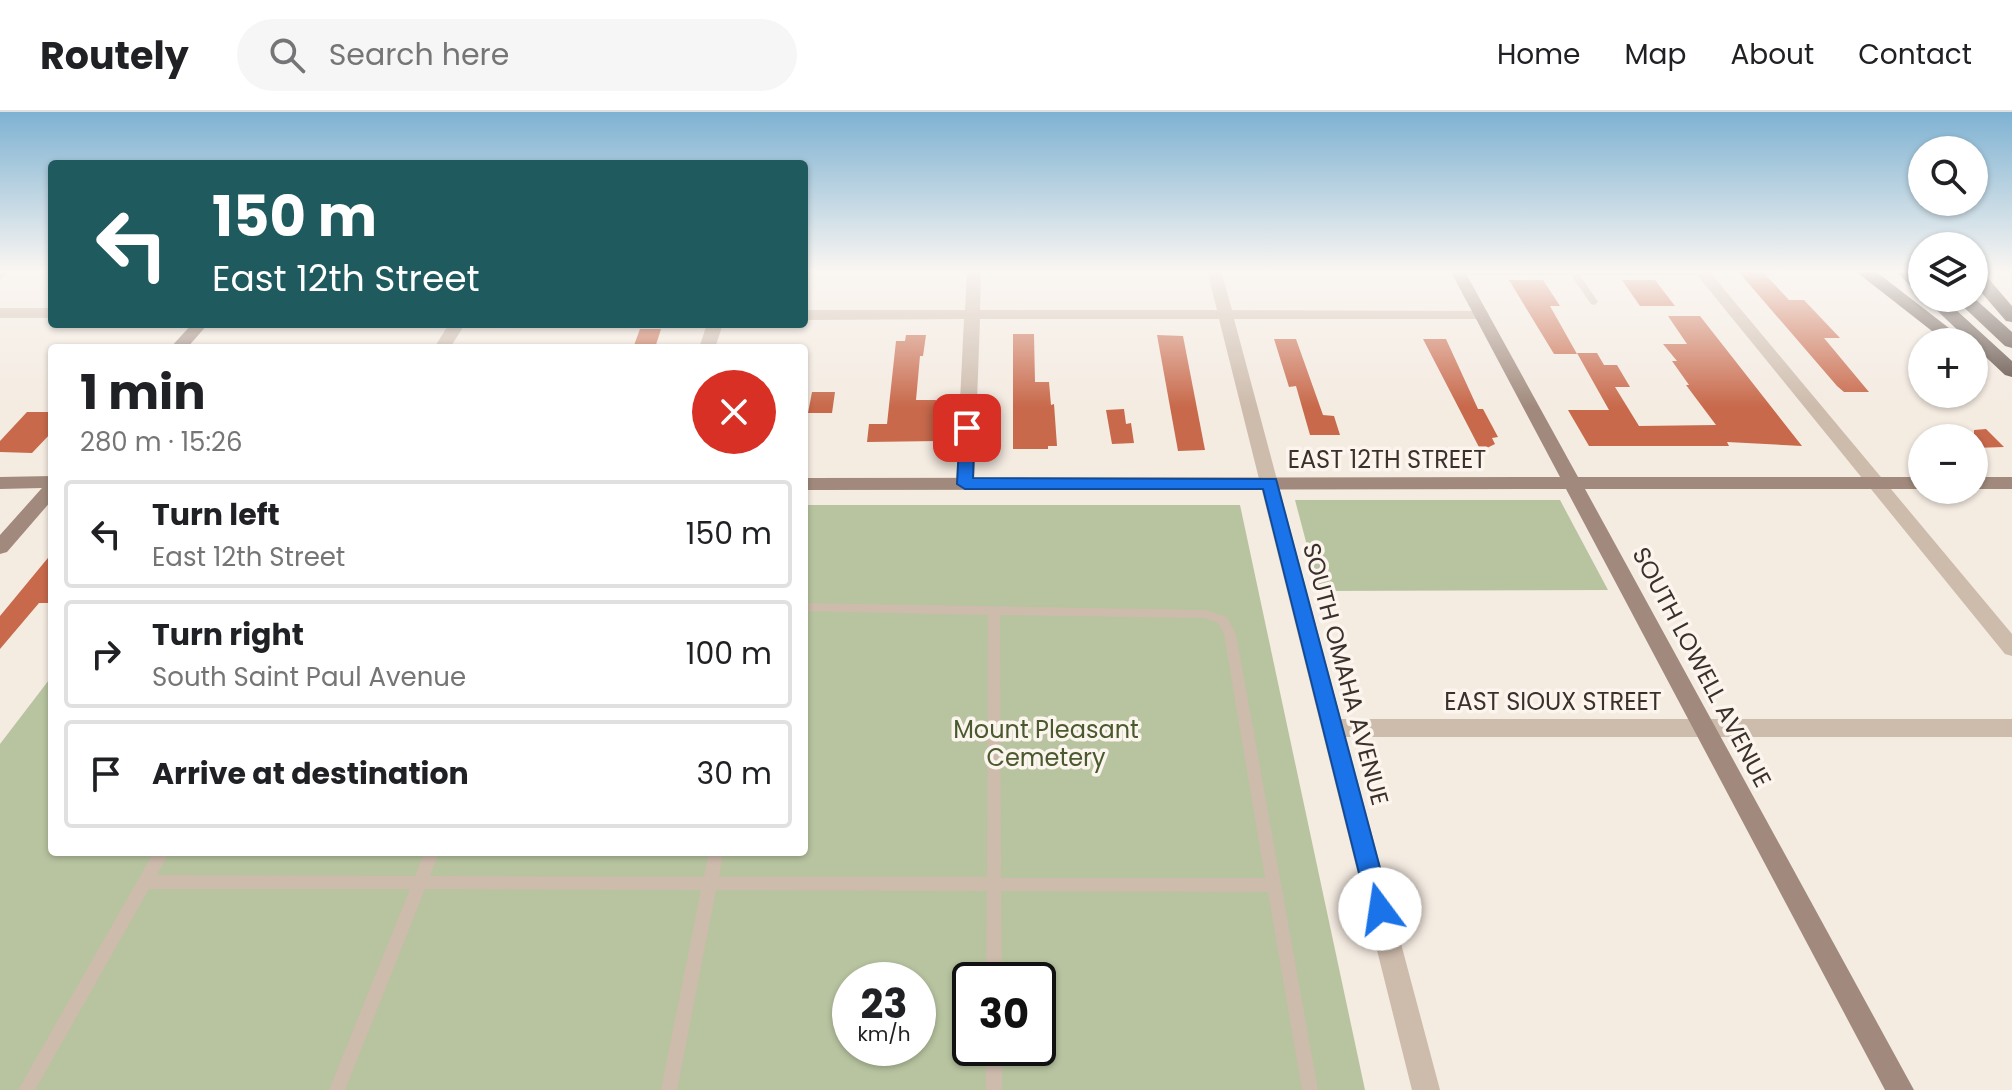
<!DOCTYPE html>
<html lang="en">
<head>
<meta charset="utf-8">
<style>
	body { margin:0; font-family:Poppins,sans-serif; background:#f6f6f6; color:#202124; height:100vh; display:flex; flex-direction:column; font-size:30px; white-space:nowrap }
	* { box-sizing:border-box; margin:0 }
	p { font-size:26px; color:#757577 }
	.icon { flex:none; width:44px; height:44px; fill:none; stroke:currentColor; stroke-width:2; stroke-linecap:round; stroke-linejoin:round }
	.map { position:relative; flex:1; overflow:hidden }
	.details { position:absolute; left:48px; top:232px; width:760px; height:512px; display:flex; flex-direction:column; background:#fff; border-radius:8px; box-shadow:0 2px 6px #0004 }
	.details>* { flex:none }
	.top-card { position:absolute; left:48px; top:48px; width:760px; height:168px; border-radius:8px; box-shadow:0 2px 6px #0004; background:#1f5a5e; color:#fff; overflow:hidden }
	.buttons { position:absolute; left:1908px; top:24px; display:grid; gap:16px }
	.buttons a { display:grid; place-items:center; width:80px; height:80px; border-radius:50%; background:#fff; box-shadow:0 2px 6px #0004; font-size:40px }
	.speed { position:absolute; left:832px; top:850px; display:flex; gap:16px; font-size:40px; font-weight:700; text-align:center }
	.speed>* { display:grid; place-content:center; width:104px; height:104px; border-radius:50%; background:#fff; box-shadow:0 2px 6px #0004; line-height:1 }
	.speed small { font-size:20px; font-weight:400 }
	.speed .limit { border:4px solid #111; border-radius:12px; background:#fff; color:#111 }
	.pin { position:absolute; display:grid; place-items:center; width:68px; height:68px; color:#fff; margin:-34px; border-radius:16px; box-shadow:0 4px 12px #0006 }
	.me { position:absolute; width:88px; margin:-44px; rotate:346deg; stroke-linejoin:round; filter:drop-shadow(0 0 6px #0008) }
	.turn { display:flex; align-items:center; gap:28px; height:168px; padding:0 32px; font-size:36px }
	.turn .icon { width:104px; height:104px; stroke-width:2.5 }
	.turn b { display:block; font-size:56px; line-height:68px }
	.round { display:grid; place-items:center; flex:none; width:84px; height:84px; border-radius:42px; background:#f6f6f6 }
	.headline { display:flex; align-items:center; justify-content:space-between; height:136px; padding:0 32px }
	h1 { font-size:48px; font-weight:700; line-height:60px }
	ul { padding:0; list-style:none }
	li { display:flex; align-items:center; gap:24px; height:108px; margin:0 16px 12px; padding:0 16px; border:4px solid #e0e0e0; border-radius:8px }
	li div { flex:1 }
	li b { display:block; font-size:30px }
	li em { font-style:normal }
	header { display:flex; align-items:center; gap:48px; box-sizing:border-box; height:112px; padding:0 40px; background:#fff; border-bottom:2px solid #e0e0e0 }
	header strong { font-size:38px }
	nav { display:flex; gap:44px; margin-inline-start:auto; font-size:28px }
	.search { width:560px; height:72px; background:#f6f6f6; display:flex; align-items:center; gap:20px; box-sizing:border-box; padding:0 28px; border-radius:44px; color:#757577; font-size:30px }
	.map>svg:first-child { display:block }
</style>
</head>
<body>
<header>
<strong>Routely</strong>
<div class="search"><svg class="icon" aria-label="search" viewBox="0 0 24 24"><circle cx="10" cy="10" r="6"/><path d="M15 15l6 6"/></svg>Search here</div>
<nav><a>Home</a><a>Map</a><a>About</a><a>Contact</a></nav>
</header>
<div class="map">
<svg width="2012" height="978" viewBox="0 0 2012 978">
	<rect width="100%" height="100%" fill="#f4ebe1"/>
	<g fill="#b8c4a0" fill-rule="evenodd">
		<path d="M1295 388H1560L1608 478 1319 479Z"/>
		<path d="M804 393H1240L1365 978H0V632L52 564V740H804ZM850 868H918V936H850ZM970 868H1038V936H970Z"/>
	</g>
	<g fill="#c8694b">
		<path d="M1737 158H1761L1789 188H1804L1840 226H1824L1869 280H1844L1837 274Z"/>
		<path d="M1509 168H1543L1560 194H1550L1577 242H1554Z"/>
		<path d="M1622 168H1655L1675 194H1640Z"/>
		<path d="M1668 204H1700L1802 334 1727 330 1729 334H1589L1568 298H1609L1577 241H1597L1604 253H1617L1630 275H1615L1639 314 1716 313 1686 273H1689L1672 249H1677L1663 232H1687Z"/>
		<path d="M640 217H661L655 236H633Z"/>
		<path d="M1013 222H1034L1035 270H1049L1051 293 1054 292 1057 334H1048V337H1013Z"/>
		<path d="M906 223H926L923 244H920L916 288H936L934 310H938V329L867 330 869 312H887L896 229H905Z"/>
		<path d="M1157 223 1183 224 1205 338 1178 339Z"/>
		<path d="M1274 227H1296L1323 303 1334 304 1340 323H1310L1296 274 1289 275Z"/>
		<path d="M1423 227H1446L1478 297H1483L1498 325 1492 326 1495 332 1481 339Z"/>
		<path d="M812 280H835L832 301H808Z"/>
		<path d="M1124 297 1126 312 1131 311 1134 331 1112 332 1106 298Z"/>
		<path d="M27 300H52V320L32 341 0 340V329Z"/>
		<path d="M1986 317 2004 335 1974 336V318Z"/>
		<path d="M52 441V491H39L0 537V504Z"/>
	</g>
	<g fill="none" stroke-linecap="round" stroke-linejoin="round">
		<path stroke="#b9a596" stroke-width="4" stroke-dasharray="4 4" stroke-linecap="butt" d="M1930 383 1965 384"/>
		<g fill="#cdbbac" fill-rule="evenodd">
			<path d="M1455 158H1704L1705 160 1701 163H1580L1598 190 1594 193 1591 192 1571 163H1458L1455 162Z"/>
			<path d="M804 491 1205 498 1227 505 1236 522 1318 978H1302L1268 780 1001 779 1002 868H986L987 779 716 778 677 978H661L701 778 425 777 345 978H329L410 777H149L35 978H18L154 740H169L157 763 415 764 425 740H439L430 764 704 765 709 740H723L719 765H987L988 503 804 499ZM1000 503 1205 506 1218 511 1224 522 1265 766H1001Z"/>
			<rect x="986" y="936" width="16" height="42"/>
		</g>
		<g fill="#cdbbac" fill-rule="evenodd">
			<path d="M0 158H13L0 168Z"/>
			<path d="M967 158H981L980 198H1217L1207 158H1221L1232 198 1486 199 1489 202 1481 207H1234L1341 607H2012V625H1346L1440 978H1412L1219 207H980L974 372 965 378 956 372 964 207 804 208V198H965Z"/>
			<path d="M1693 158H1708L2012 522V544L2005 542Z"/>
			<rect x="0" y="196" width="52" height="10"/>
			<path d="M449 212H465L450 236H434Z"/>
			<path d="M707 212H723L715 236H699Z"/>
		</g>
		<g fill="#a18a7d" fill-rule="evenodd">
			<path d="M1450 158H1464L1578 365H1922V377H1585L1914 978H1885L1566 377 804 378V366L1560 365Z"/>
			<path d="M192 212H208L187 236H170Z"/>
			<path d="M52 364V388L7 440 0 442V423L42 376 0 377V365Z"/>
			<rect x="1974" y="365" width="38" height="12"/>
		</g>
		<g fill="#5c4a42" fill-rule="evenodd">
			<path d="M1854 158H1874L1967 230H1946Z"/>
			<path d="M1895 158H1913L1922 166V181L1916 180Z"/>
			<path d="M1974 158H1981L2012 194V210L2006 209 1974 172Z"/>
			<path d="M1924 186H1943L2012 249V265L2005 263 1974 234V230H1970Z"/>
			<path d="M1954 186H1974L2012 220V236L2005 234Z"/>
		</g>
	</g>
	<linearGradient id="sky" x2="0" y2="1"><stop stop-color="#7eb2d2"/><stop offset="0.54" stop-color="#faf6f2"/><stop offset="1" stop-color="#faf6f2" stop-opacity="0"/></linearGradient>
	<rect width="2012" height="295" fill="url(#sky)"/>
	<path fill="#1a73e8" stroke="#114b97" stroke-width="2" d="M967 311 975 316 973 366 1276 367 1391 797 1388 804 1380 807 1371 804 1368 797 1263 377H965L957 372 960 316Z"/>
	<g text-anchor="middle" dominant-baseline="central" stroke-width="7" stroke-linejoin="round" paint-order="stroke">
		<g font-size="24" fill="#3b302b" stroke="#fbf5ee">
			<text x="1387" y="347">EAST 12TH STREET</text>
			<text transform="translate(1702 555) rotate(62)">SOUTH LOWELL AVENUE</text>
			<text transform="translate(1346 562) rotate(75)">SOUTH OMAHA AVENUE</text>
			<text x="1553" y="589">EAST SIOUX STREET</text>
		</g>
		<g font-size="24" fill="#4a5a2e" stroke="#fbf5ee">
			<text x="1046" y="617">Mount Pleasant<tspan x="1046" dy="28">Cemetery</tspan></text>
		</g>
	</g>
</svg>
<div class="buttons">
<a><svg class="icon" aria-label="search" viewBox="0 0 24 24"><circle cx="10" cy="10" r="6"/><path d="M15 15l6 6"/></svg></a>
<a><svg class="icon" aria-label="layers" viewBox="0 0 24 24"><path d="M12 4l9 5-9 5-9-5zM3 14l9 5 9-5"/></svg></a>
<a>+</a>
<a>−</a>
</div>
<div class="speed"><div>23<small>km/h</small></div><div class="limit">30</div></div>
<div class="pin" style="left:967px;top:316px;background:#d93025"><svg class="icon" aria-label="arrive" viewBox="0 0 24 24"><path d="M6 21V4h12l-3 4 3 4H6"/></svg></div>
<svg class="me" style="left:1380px;top:797px" viewBox="-20 -20 40 40"><circle r="19" fill="#fff"/><path d="M0-13L10 11 0 6-10 11z" fill="#1a73e8"/></svg>
<div class="top-card">
<div class="turn"><svg class="icon" aria-label="left" viewBox="0 0 24 24"><path d="M17 20v-9H6M10 6l-5 5 5 5"/></svg><div><b>150 m</b>East 12th Street</div></div>
</div>
<section class="details">
<div class="headline"><div><h1>1 min</h1><p>280 m · 15:26</p></div><a class="round" style="background:#d93025;color:#fff"><svg class="icon" aria-label="close" viewBox="0 0 24 24"><path d="M6 6l12 12M18 6L6 18"/></svg></a></div>
<ul>
<li><svg class="icon" aria-label="left" viewBox="0 0 24 24"><path d="M17 20v-9H6M10 6l-5 5 5 5"/></svg><div><b>Turn left</b><p>East 12th Street</p></div><em>150 m</em></li>
<li><svg class="icon" aria-label="right" viewBox="0 0 24 24"><path d="M7 20v-9h11M14 6l5 5-5 5"/></svg><div><b>Turn right</b><p>South Saint Paul Avenue</p></div><em>100 m</em></li>
<li><svg class="icon" aria-label="arrive" viewBox="0 0 24 24"><path d="M6 21V4h12l-3 4 3 4H6"/></svg><div><b>Arrive at destination</b></div><em>30 m</em></li>
</ul>
</section>
</div>
</body>
</html>
